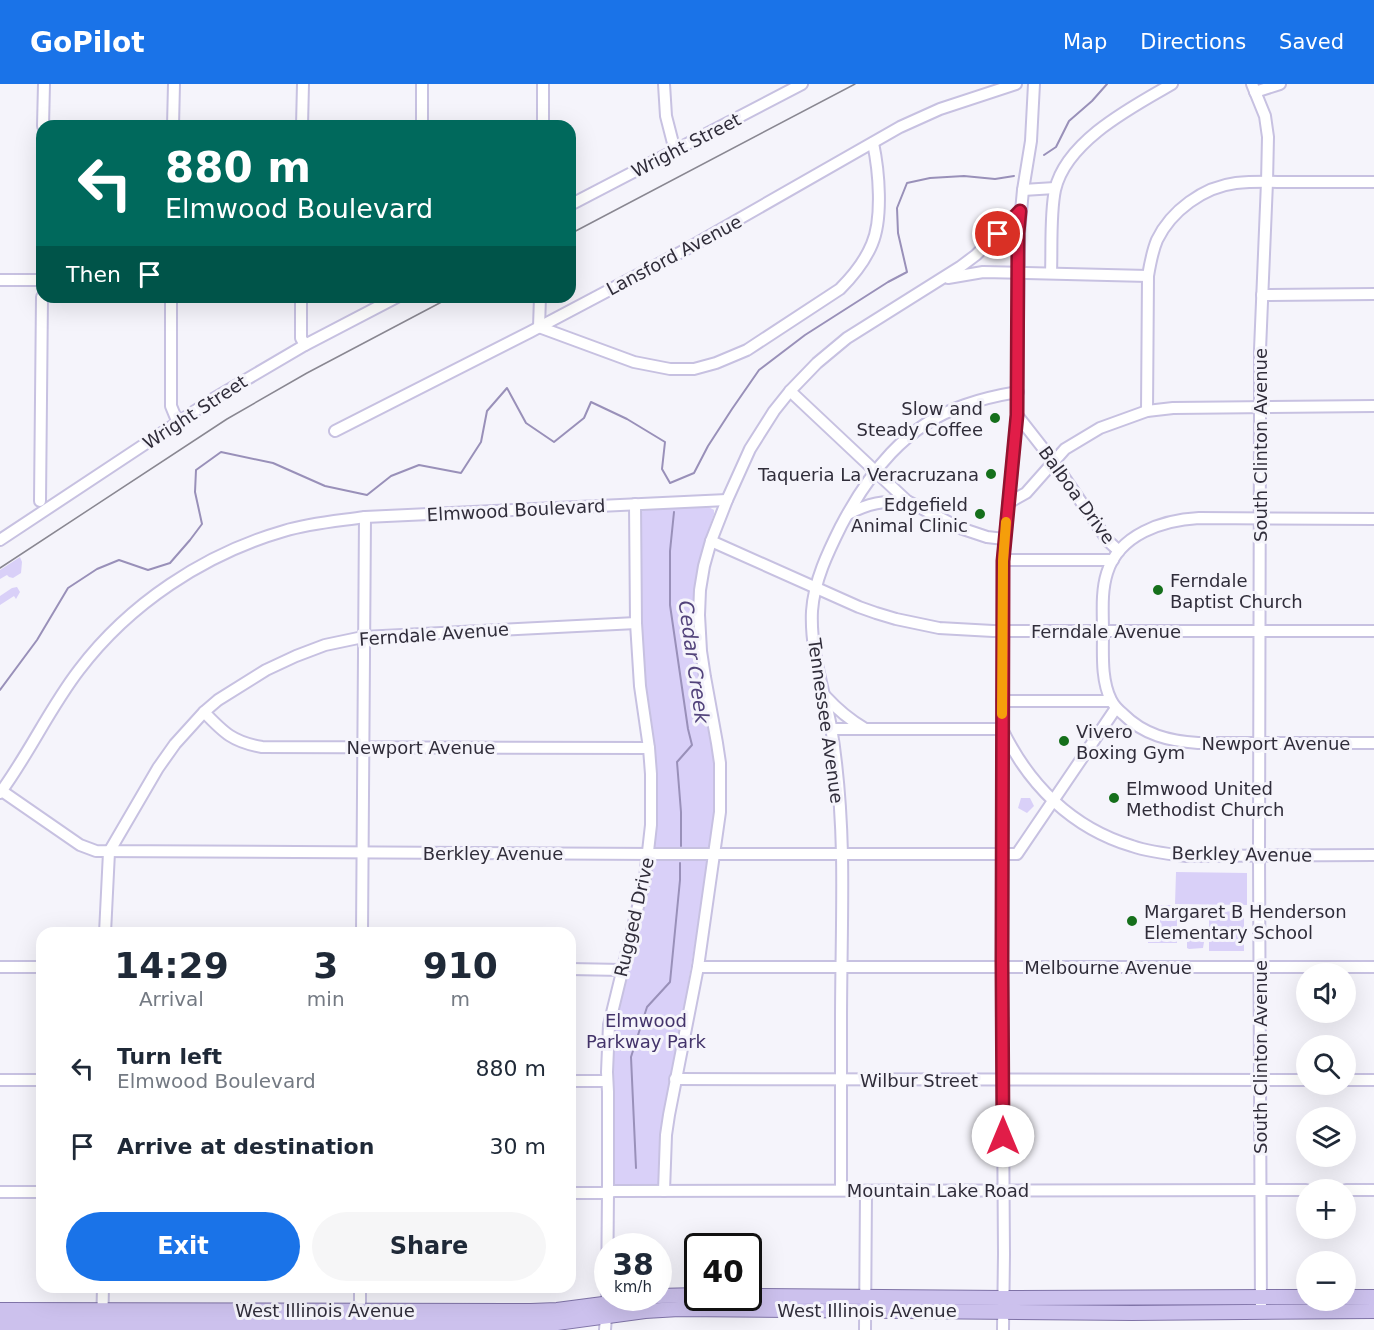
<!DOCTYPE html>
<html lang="en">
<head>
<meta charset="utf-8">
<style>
	body { margin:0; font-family:"DejaVu Sans",sans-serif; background:#f6f6f7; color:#1f2937; height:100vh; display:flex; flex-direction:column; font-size:22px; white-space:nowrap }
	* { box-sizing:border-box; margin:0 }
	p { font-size:20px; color:#747a83 }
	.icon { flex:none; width:33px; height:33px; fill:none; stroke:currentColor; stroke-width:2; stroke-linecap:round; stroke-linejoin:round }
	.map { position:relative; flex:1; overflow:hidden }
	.drawer { position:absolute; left:36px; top:843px; width:540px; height:366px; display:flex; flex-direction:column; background:#fff; border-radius:18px; box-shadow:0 6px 24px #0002 }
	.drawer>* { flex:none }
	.hud { position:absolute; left:36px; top:36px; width:540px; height:183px; border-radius:18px; box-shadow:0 6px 24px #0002; background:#00695c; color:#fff; overflow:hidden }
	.buttons { position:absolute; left:1296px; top:879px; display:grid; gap:12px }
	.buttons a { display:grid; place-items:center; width:60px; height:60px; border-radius:50%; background:#fff; box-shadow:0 6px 24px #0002; font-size:30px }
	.speed { position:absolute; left:594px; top:1149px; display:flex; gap:12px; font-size:30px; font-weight:700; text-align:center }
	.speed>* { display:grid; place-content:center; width:78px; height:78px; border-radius:50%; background:#fff; box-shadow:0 6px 24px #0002; line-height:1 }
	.speed small { font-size:15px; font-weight:400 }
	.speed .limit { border:3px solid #111; border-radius:9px; background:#fff; color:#111 }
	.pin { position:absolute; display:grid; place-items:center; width:51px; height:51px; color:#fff; margin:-26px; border:3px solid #fff; border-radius:50%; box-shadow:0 2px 6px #0007 }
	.me { position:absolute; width:66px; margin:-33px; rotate:0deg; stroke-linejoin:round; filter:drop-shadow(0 0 4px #0008) }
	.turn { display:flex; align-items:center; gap:21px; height:126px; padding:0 30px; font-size:27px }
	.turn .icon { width:78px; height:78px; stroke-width:2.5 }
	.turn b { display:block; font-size:42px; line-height:51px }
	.then { display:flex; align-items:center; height:57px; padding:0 30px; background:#0003; gap:12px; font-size:22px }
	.eta { display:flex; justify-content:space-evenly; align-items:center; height:102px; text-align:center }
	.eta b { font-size:36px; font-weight:700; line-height:42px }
	.action { display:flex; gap:12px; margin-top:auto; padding:12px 30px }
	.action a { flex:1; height:69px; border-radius:36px; background:#1a73e8; color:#fff; font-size:24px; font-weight:700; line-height:69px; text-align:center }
	.action a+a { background:#f6f6f7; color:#1f2937 }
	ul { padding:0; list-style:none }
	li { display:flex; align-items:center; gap:18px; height:78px; padding:0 30px }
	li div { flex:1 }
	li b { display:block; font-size:22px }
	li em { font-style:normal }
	header { display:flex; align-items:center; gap:36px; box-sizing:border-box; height:84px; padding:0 30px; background:#1a73e8; color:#fff }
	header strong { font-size:28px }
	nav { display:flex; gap:33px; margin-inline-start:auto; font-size:21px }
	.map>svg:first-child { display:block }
</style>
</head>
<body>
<header>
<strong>GoPilot</strong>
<nav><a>Map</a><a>Directions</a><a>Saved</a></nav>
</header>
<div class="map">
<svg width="1374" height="1246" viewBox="0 0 1374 1246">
	<rect width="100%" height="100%" fill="#f5f4fb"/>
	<g fill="#d9d0f8">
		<path d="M707 422 714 426V430C701 464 693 500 695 536L715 677 716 714 707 787 662 1055 660 1097 657 1101 655 1102H615L612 1099 611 972 614 941 651 788 645 601 639 512V431L641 428 644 426Z"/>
		<path d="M20 473 22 478 21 489 13 494 9 493 7 491 0 495V486Z"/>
		<path d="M17 503 20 508 16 515 14 512 0 521V512L12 504Z"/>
		<path d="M1021 714H1030L1034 722 1027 729 1018 724Z"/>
		<path d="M1176 788 1247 789V821L1175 820Z"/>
		<path d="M1160 821H1177V859H1148V846H1160Z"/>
		<path d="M1244 827V867H1209V828Z"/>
		<path d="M1191 853 1200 854 1204 858 1203 864 1189 865 1187 864V856Z"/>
	</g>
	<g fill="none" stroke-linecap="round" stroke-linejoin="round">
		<g stroke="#9990b9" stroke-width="2">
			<path d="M1044 71 1056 63 1069 37 1092 17 1107 0"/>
			<path d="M674 428 670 467V521L688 645 692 661 677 678 681 728V762"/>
			<path d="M0 606 37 556 68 504 97 485 119 476 148 486 170 479 190 456 202 440 195 408 196 386 221 368 273 379 325 402 367 411 391 392 419 381 461 389 481 358 487 327 507 304 526 339 554 358 584 334 591 318 627 335 665 358 662 385 670 399 694 389 708 362 732 325 759 286 805 251 888 198 907 188 898 149 897 124 907 99 930 94 964 92 995 95 1014 92"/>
			<path d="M636 1084 631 973 647 923 670 898 680 796V779"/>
		</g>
		<defs>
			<g id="minor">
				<path d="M664 0 666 32 675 67"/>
				<path d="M1252 0 1265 32 1268 53 1267 98 1260 266V322L1259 772 1261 1228"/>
				<path d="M1255 8 1280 0"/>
				<path d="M43 42 44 0"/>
				<path d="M173 42 174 0"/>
				<path d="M302 42 303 0"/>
				<path d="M422 42V0"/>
				<path d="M543 42V0"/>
				<path d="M1023 106 1055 104"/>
				<path d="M570 121 802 0"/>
				<path d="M1051 189C1052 164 1050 130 1055 106 1066 57 1132 23 1172 0"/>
				<path d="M948 194 983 188 1148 192"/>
				<path d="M0 196H42"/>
				<path d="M1262 211 1374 210"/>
				<path d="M171 213V322L178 339"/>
				<path d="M301 213V254L305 261"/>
				<path d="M540 213 539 243 634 278 670 285H694L716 279 747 266 840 205C853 192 865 177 872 160 883 134 879 87 873 59"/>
				<path d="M790 307 907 417 960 444 987 453 1004 455"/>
				<path d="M1147 327 1148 192C1150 180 1152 168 1157 156 1171 127 1203 103 1236 99 1254 97 1273 98 1291 98 1319 98 1346 98 1374 98"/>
				<path d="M1017 331 1053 377 1108 457 1119 467"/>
				<path d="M335 347 530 248 683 167 900 43 940 25 1016 0"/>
				<path d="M40 417 42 213"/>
				<path d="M1008 419 1026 409 1065 365 1100 344 1147 327 1173 324 1374 322"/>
				<path d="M848 430C869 419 883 417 907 417"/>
				<path d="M1374 435 1199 434C1163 436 1119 450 1107 489 1101 508 1103 529 1103 548 1103 570 1101 596 1111 616 1114 622 1118 626 1123 630 1144 651 1169 657 1198 659H1374"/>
				<path d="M0 456 213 315 305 261 397 213"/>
				<path d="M711 457 859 523 876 529 896 535 939 544 993 547H1374"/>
				<path d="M1003 476H1113"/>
				<path d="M825 612C837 625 848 635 864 644"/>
				<path d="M1002 617H1111"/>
				<path d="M204 628C224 649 233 658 262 663L649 664"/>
				<path d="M831 645H1002C1029 701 1072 744 1132 762 1149 768 1168 770 1186 772L1374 771"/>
				<path d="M2 707 80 761 96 767 656 770H1017L1116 624"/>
				<path d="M0 709C29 670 49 625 79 586 129 520 204 470 284 447 310 439 338 437 365 433L727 416"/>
				<path d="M105 849 109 768 158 684 175 660 204 628 218 616 266 586 296 572 325 561 363 553 636 539"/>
				<path d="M362 849 365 433"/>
				<path d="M0 883H42"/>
				<path d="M698 883H1374"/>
				<path d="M570 885 622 886"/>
				<path d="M675 995 1306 996"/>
				<path d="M0 996H42"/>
				<path d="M1346 996H1374"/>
				<path d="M570 997H607"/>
				<path d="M841 1106C841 1050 841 994 841 938 841 882 843 826 842 770 841 728 838 685 831 643 824 605 810 567 812 527 814 497 828 468 841 442 869 389 905 341 965 321 982 315 1000 311 1018 308"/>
				<path d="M1346 1106H1374"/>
				<path d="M664 1107 666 1051 669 1031 698 883 720 728V679L717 659 705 593 701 567 699 531 700 506 704 482 711 457 727 416 750 365 774 327 790 307 817 279 847 254 960 183 976 171 1020 127"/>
				<path d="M0 1108H42"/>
				<path d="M570 1109H602L614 1107 1306 1106"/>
				<path d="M360 1203V1233"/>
				<path d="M102 1246 103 1203"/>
				<path d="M605 1246 607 1219 608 1108V1008L607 988 609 941 645 794 651 741V690L649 664 640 602 636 539 635 420"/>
				<path d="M865 1246 866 1107"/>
				<path d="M1003 1246 1004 1170 1002 877 1003 476 1017 331 1019 149 1023 106 1031 57 1034 0"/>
			</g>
			<g id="major">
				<path d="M658 1212 698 1211"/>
				<path d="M748 1212 1004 1214 1306 1213"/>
				<path d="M1346 1213H1374"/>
				<path d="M0 1226 531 1227 557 1226 649 1214"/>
				<path d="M0 1239 479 1240 557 1239 645 1227 679 1225 1132 1229 1374 1227"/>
			</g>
		</defs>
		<use href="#minor" stroke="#c7c1e1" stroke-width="14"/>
		<use href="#major" stroke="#7f73a7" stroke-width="16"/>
		<use href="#minor" stroke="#fff" stroke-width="10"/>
		<use href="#major" stroke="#ccc1ed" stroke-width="14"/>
		<g stroke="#898791" stroke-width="1.5">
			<path d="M570 150 855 0"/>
			<path d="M0 484 227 335 307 289 451 213"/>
		</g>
	</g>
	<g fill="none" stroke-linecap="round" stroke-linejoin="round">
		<defs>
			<path id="route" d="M998 150 1020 127 1018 149 1017 331 1003 477 1002 877 1003 1052"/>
		</defs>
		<use href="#route" stroke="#92132f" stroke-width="15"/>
		<use href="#route" stroke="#e11d48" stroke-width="10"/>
		<path stroke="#f59e0b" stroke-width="10" d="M1002 630 1003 477 1006 438"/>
	</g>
	<g fill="#156f1b" stroke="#f5f4fb" stroke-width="2">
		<circle cx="995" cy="334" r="6"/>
		<circle cx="991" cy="390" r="6"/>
		<circle cx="980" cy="430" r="6"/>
		<circle cx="1158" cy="506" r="6"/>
		<circle cx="1064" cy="657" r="6"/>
		<circle cx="1114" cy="714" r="6"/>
		<circle cx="1132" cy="837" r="6"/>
	</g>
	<g text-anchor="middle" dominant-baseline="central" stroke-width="6" stroke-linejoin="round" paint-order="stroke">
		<g font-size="18" fill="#302d3a" stroke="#f5f4fb">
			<text transform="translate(686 61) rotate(-27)">Wright Street</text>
			<text transform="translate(674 171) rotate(-28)">Lansford Avenue</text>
			<text transform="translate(195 328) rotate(-33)">Wright Street</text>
			<text transform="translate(1260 361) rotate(-90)">South Clinton Avenue</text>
			<text transform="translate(1077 411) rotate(54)">Balboa Drive</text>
			<text transform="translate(516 426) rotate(-3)">Elmwood Boulevard</text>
			<text x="1106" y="547">Ferndale Avenue</text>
			<text transform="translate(434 550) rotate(-4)">Ferndale Avenue</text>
			<text transform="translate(826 637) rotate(82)">Tennessee Avenue</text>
			<text x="1276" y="659">Newport Avenue</text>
			<text x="421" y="663">Newport Avenue</text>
			<text x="493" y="769">Berkley Avenue</text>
			<text transform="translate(1242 770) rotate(1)">Berkley Avenue</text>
			<text transform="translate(634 833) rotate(-77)">Rugged Drive</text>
			<text x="1108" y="883">Melbourne Avenue</text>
			<text transform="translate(1260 973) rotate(-90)">South Clinton Avenue</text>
			<text x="919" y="996">Wilbur Street</text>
			<text x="938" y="1106">Mountain Lake Road</text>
			<text x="325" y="1226">West Illinois Avenue</text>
			<text x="867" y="1226">West Illinois Avenue</text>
		</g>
		<g font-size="18" fill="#302d3a" stroke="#f5f4fb" text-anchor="start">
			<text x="983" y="324" text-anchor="end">Slow and<tspan x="983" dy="21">Steady Coffee</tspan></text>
			<text x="979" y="390" text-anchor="end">Taqueria La Veracruzana</text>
			<text x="968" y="420" text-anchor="end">Edgefield<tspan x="968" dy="21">Animal Clinic</tspan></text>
			<text x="1170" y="496">Ferndale<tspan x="1170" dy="21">Baptist Church</tspan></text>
			<text x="1076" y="647">Vivero<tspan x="1076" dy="21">Boxing Gym</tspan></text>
			<text x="1126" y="704">Elmwood United<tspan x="1126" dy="21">Methodist Church</tspan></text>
			<text x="1144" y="827">Margaret B Henderson<tspan x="1144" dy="21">Elementary School</tspan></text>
		</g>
		<g font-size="18" fill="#43336a" stroke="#f5f4fb">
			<text x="646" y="936">Elmwood<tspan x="646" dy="21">Parkway Park</tspan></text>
		</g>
		<g font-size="20" font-style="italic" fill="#52437b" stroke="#f5f4fb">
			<text transform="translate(694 578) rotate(82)">Cedar Creek</text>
		</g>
	</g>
</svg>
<div class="buttons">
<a><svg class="icon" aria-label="sound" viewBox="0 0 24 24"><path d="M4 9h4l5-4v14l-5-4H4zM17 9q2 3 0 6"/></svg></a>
<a><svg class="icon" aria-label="search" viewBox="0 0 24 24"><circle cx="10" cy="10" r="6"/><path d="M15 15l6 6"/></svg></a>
<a><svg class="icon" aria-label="layers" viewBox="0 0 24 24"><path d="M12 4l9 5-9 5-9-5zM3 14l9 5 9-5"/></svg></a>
<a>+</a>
<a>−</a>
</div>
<div class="speed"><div>38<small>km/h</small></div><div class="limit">40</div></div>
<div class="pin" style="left:998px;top:150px;background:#d93025"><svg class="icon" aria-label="arrive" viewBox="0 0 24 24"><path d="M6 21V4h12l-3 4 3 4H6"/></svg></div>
<svg class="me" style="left:1003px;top:1052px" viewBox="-20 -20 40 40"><circle r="19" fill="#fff"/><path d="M0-13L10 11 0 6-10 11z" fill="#e11d48"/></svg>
<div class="hud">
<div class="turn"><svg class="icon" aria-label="left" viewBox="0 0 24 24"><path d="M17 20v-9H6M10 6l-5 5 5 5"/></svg><div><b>880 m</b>Elmwood Boulevard</div></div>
<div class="then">Then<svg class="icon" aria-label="arrive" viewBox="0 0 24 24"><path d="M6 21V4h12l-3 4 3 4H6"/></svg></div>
</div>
<section class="drawer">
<div class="eta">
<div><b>14:29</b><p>Arrival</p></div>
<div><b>3</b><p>min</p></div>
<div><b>910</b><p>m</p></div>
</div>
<ul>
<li><svg class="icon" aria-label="left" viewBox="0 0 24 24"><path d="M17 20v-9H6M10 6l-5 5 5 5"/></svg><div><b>Turn left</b><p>Elmwood Boulevard</p></div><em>880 m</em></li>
<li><svg class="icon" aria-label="arrive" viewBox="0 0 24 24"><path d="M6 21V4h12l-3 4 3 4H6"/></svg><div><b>Arrive at destination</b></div><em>30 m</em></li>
</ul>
<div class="action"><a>Exit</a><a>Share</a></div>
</section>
</div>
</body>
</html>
